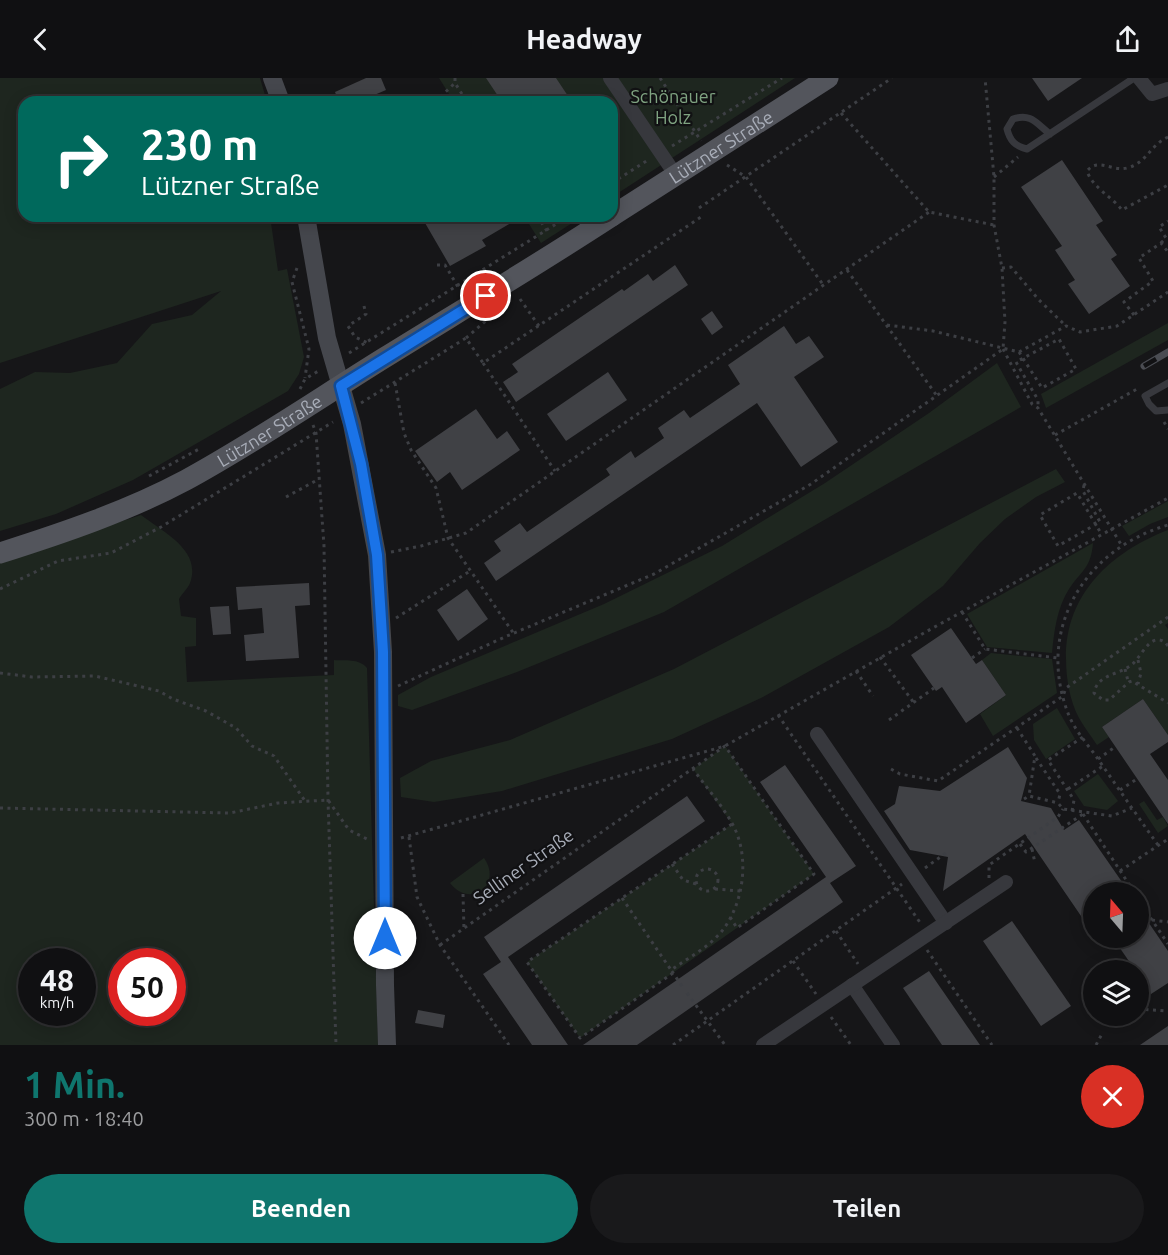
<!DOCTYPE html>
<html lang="de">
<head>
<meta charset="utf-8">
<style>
	body { margin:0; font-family:Ubuntu,sans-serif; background:#19191b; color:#f1f3f6; height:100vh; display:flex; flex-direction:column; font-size:22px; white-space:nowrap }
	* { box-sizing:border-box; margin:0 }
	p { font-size:20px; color:#9c9d9f }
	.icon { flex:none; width:33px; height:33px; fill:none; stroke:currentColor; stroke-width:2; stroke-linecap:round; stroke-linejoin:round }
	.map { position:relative; height:967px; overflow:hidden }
	.side { display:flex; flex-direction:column; background:#101012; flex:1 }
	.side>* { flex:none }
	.guide { position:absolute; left:18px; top:18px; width:600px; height:126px; border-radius:18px; box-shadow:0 3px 15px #0003,0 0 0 2px #303032; background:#00695c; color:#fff; overflow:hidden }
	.needle { width:39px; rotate:341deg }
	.tools { position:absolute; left:1083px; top:804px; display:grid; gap:12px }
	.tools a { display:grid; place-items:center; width:66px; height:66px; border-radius:50%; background:#101012; box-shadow:0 3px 15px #0003,0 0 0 2px #303032; font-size:30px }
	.speed { position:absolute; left:18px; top:870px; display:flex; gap:12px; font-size:30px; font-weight:700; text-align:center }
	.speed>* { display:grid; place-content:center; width:78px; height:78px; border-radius:50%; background:#101012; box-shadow:0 3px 15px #0003,0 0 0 2px #303032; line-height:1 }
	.speed small { font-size:15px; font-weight:400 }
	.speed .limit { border:9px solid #d22; background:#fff; color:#111 }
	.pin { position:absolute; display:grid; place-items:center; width:51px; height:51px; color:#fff; margin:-26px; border:3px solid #fff; border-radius:50%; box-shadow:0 2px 6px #0007 }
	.me { position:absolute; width:66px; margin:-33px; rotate:0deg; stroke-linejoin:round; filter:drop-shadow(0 0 4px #0008) }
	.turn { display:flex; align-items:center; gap:21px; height:126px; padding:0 24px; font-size:27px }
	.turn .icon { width:78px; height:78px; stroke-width:2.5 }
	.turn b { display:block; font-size:42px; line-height:51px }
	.round { display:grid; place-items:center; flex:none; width:63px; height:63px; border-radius:32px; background:#19191b }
	.overview { display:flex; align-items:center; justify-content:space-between; height:102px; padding:0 24px }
	h1 { font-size:36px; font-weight:700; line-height:45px; color:#0f766e }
	.action { display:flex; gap:12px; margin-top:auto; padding:12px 24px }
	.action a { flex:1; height:69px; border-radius:36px; background:#0f766e; color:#fff; font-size:24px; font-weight:700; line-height:69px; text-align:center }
	.action a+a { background:#19191b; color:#f1f3f6 }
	header { display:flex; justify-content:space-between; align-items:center; height:78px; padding:0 24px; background:#101012; font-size:27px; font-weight:700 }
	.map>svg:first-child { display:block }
</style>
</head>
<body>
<header><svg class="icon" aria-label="back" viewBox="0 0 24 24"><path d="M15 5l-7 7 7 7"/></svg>Headway<svg class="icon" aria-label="share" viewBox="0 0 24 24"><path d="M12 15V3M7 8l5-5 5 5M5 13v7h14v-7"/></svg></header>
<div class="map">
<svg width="1168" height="967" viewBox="0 0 1168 967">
	<rect width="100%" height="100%" fill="#161618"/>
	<g fill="#1e261f" fill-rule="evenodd">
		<path d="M0 0H260L267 24H24V138H270L278 193 287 191 304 279 299 296 288 313 133 402 56 436 0 453V311L35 294 70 295 117 285 152 246 192 237 221 213 0 285Z"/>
		<path d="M439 0H795L612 119V24H454Z"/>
		<path d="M524 138H583L541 165Z"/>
		<path d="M1168 245V262L1046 330 1041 316Z"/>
		<path d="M997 285 1021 329 664 534 517 594 412 632 398 628V617L431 599 604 526 722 468 825 405 929 335Z"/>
		<path d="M1056 391 1065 404 1036 419 1005 441 980 465 943 508 889 549 761 620 672 661 502 713 434 724 401 719 400 700 431 683 510 662 674 591Z"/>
		<path d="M1168 423V439L1150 446 1129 458 1122 448Z"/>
		<path d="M141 437C163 454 202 472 190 505 188 510 182 516 179 521L181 538 196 540V568L185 569 187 604 334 597V582C345 583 359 580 367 590L378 967H0V482ZM32 884H82V934H32ZM122 884H172V934H122Z"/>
		<path d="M1168 452V545L1165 547 1168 551V657L1143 621 1102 649 1109 659 1097 667C1091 658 1084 649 1079 640 1070 623 1066 601 1066 581 1065 516 1111 474 1168 452Z"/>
		<path d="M1093 465C1091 490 1082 492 1069 511 1057 530 1054 553 1052 575L987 569 967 536Z"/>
		<path d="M991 575 1052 581 1057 615 993 658 980 636 1006 617 982 582Z"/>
		<path d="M1057 630 1075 661 1046 681 1034 662 1033 646Z"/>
		<path d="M725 668 814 796 580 960 527 884 732 746 693 691Z"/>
		<path d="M1098 696 1118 723 1107 732 1084 728 1074 713Z"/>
		<path d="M1144 723 1157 742 1163 739 1168 748 1158 755 1139 726Z"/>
		<path d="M484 780C503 807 470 831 450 805Z"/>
	</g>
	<g fill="#404145">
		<path d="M366 0H381L386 12 358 24H339L335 14Z"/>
		<path d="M486 0H556L572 24H502Z"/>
		<path d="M1032 0H1082L1048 23Z"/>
		<path d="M1062 82 1103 143 1096 147 1117 177 1111 181 1130 208 1089 236 1068 206 1075 202 1055 172 1062 168 1021 109Z"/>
		<path d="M421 138H523L482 162 486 168 450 188Z"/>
		<path d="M675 187 688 207 516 324 503 304 518 294 512 286 622 211 624 213 648 196 653 203Z"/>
		<path d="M712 233 723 249 712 257 701 241Z"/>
		<path d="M784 248 796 266 809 258 824 279 794 299 838 364 801 389 757 325 496 503 484 485 501 473 494 463 520 445 527 454 610 397 606 391 631 373 635 380 664 360 658 350 684 332 690 340 740 306 728 287Z"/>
		<path d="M608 294 627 322 566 363 547 336Z"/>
		<path d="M476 331 497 361 507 353 520 372 462 412 450 394 437 404 415 373Z"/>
		<path d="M309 505 310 527 295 528 299 580 246 583 244 557 264 555 262 530 238 532 236 509Z"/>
		<path d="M467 511 488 541 458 563 437 532Z"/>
		<path d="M229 528 231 556 213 557 210 529Z"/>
		<path d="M951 550 976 586 982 582 1006 617 966 645 942 609 936 613 911 577Z"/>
		<path d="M1143 621 1168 657V664L1150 676 1168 702V746L1102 649Z"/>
		<path d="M1008 669 1027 700 1021 723 1051 730 1064 752 1079 742 1129 814H1094V857L1025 756 943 813 948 779 910 772 884 733 895 726 899 708 940 713Z"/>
		<path d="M785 687 856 788 830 805 843 824 637 967H583L826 799 760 704Z"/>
		<path d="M687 718 705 743 508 879 568 967H532L483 896 501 884 484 859Z"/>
		<path d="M1138 829 1168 873V905L1151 916 1138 898V892H1135L1113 860H1138Z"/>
		<path d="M1012 843 1071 928 1041 948 983 863Z"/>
		<path d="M929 893 980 967H942L903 910Z"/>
		<path d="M418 932 445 937 443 950 415 945Z"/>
		<path d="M1168 948V967H1140Z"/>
	</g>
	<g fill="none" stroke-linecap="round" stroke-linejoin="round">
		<g stroke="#3d3f44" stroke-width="3" stroke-dasharray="3 4.5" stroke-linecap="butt">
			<path d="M455 0V5L467 24"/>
			<path d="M660 0 701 63"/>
			<path d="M435 24 455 5"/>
			<path d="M841 35 929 134 994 147"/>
			<path d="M1168 59C1150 67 1147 85 1127 90 1112 94 1099 79 1087 93 1092 109 1112 119 1122 132L1168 107"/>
			<path d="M672 68 782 0"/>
			<path d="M727 87 746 99 824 208"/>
			<path d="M994 99 1018 79"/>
			<path d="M612 105 648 82"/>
			<path d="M699 130 892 0"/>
			<path d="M537 138 547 153"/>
			<path d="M1161 165 1166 160 1159 149 1168 143"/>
			<path d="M437 187H445L458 209"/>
			<path d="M297 190 292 204 309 271 305 300"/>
			<path d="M1002 190 1011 189 1039 222 1066 248"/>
			<path d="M847 192 937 318"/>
			<path d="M520 221 539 248"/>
			<path d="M364 228 366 236 348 248 355 259 368 265"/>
			<path d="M1134 237 1124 224 1153 203 1139 180 1161 165 1168 174"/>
			<path d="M887 247 933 253 1019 274 1066 248 1080 254 1117 248 1168 214"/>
			<path d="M466 260 488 241"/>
			<path d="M1003 271 1032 326 1038 330 1122 468"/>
			<path d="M1019 274 1042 310 1076 291 1059 261 1016 284 1038 322V330"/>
			<path d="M349 275 569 138"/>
			<path d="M483 285 555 393"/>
			<path d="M395 305 404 355 411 372 436 410 448 460 514 556"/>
			<path d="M300 311 305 301 320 292"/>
			<path d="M361 325 466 260 483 285 704 137"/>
			<path d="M1164 344 1168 351"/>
			<path d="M313 347 316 355 324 468 328 722 336 967"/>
			<path d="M1055 357 1137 311"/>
			<path d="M149 398 201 370"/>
			<path d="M1084 407 1083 413 1100 444 1058 468 1040 437 1077 415 1102 457"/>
			<path d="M286 419 319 401"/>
			<path d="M391 474 421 468 466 455 929 134"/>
			<path d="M0 511 58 483 111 475 161 449 333 344"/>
			<path d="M962 534 985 571 1058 580"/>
			<path d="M396 540 470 493"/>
			<path d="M1168 568C1165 564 1162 561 1156 562 1146 564 1139 582 1130 588 1117 597 1097 597 1094 615L1103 622H1109L1129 604 1132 603 1168 625"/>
			<path d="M880 579 914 625"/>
			<path d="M972 580 985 571"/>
			<path d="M1138 582 1141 595 1138 606"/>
			<path d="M1125 591 1128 603"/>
			<path d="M856 593 873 618"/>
			<path d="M0 595 32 599 95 598 159 613 173 621 206 633 236 650 252 668 274 678 305 723"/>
			<path d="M398 608 507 558 654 496 811 406 1003 271 1005 244 1002 190 994 147V99L985 0"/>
			<path d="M778 637 921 846"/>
			<path d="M889 642 934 610"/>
			<path d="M1017 650 1035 678 1029 718 1058 725 1063 731 1112 738 1132 730"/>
			<path d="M1036 680 1060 716 1058 725"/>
			<path d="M1098 681 1115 669"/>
			<path d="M891 691 900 696 938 703 1063 618 1066 610 1168 539"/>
			<path d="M1068 711 1103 688"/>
			<path d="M1120 712 1137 701"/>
			<path d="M1024 721 1029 718"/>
			<path d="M0 730 230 735 278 725 328 722 349 752 369 762"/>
			<path d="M1072 733 1074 722 1048 682 1083 659"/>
			<path d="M1083 736 1134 814"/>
			<path d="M409 759 417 819 440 867 509 967"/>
			<path d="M401 760 725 668 931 551 1168 420"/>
			<path d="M1020 766 1026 774 1083 736"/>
			<path d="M1158 767C1138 739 1118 710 1098 681 1089 668 1077 655 1070 640 1034 555 1082 472 1168 447"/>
			<path d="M1032 771 1035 785"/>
			<path d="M672 786 683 802 696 806"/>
			<path d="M925 790 946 775"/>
			<circle cx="707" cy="802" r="11"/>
			<path d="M1120 793 1168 761"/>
			<path d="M989 800V787L1058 739 1063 731"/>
			<path d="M715 811 740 813"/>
			<path d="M463 816 464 852"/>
			<path d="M622 820 671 892"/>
			<path d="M1138 821 1168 866"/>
			<path d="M1152 842 1168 844"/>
			<path d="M836 853 858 886"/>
			<path d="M440 867 725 668 814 796 737 850 730 839"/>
			<path d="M927 872 992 967"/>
			<path d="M793 883 816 916"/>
			<path d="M673 895 580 960 527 884 732 746"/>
			<path d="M682 908 671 892C688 880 709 869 722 853 744 825 750 779 733 747 722 727 706 709 693 691"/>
			<path d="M687 915 725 967"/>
			<path d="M1138 931 1168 933"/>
			<path d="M831 939 851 967"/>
			<path d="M673 967 902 806"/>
			<path d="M1096 967 1103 954"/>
		</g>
		<g stroke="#37383d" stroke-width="7">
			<path d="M1050 56C1036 45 1031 35 1013 41L1007 51C1010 63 1015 68 1027 71L1134 0"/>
			<path d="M1168 305 1145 318 1149 326 1156 333 1168 332"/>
		</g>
		<g stroke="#37383d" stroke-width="14">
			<path d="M610 0 675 96"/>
			<path d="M1139 0 1152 16 1168 11"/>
			<path d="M817 656 946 845"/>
			<path d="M852 907 893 967"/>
			<path d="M763 967 1006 804"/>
		</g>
		<g stroke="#45474d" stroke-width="18">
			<path d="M272 0 281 24"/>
			<path d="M306 138 327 260 352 346 377 477 383 574 385 907 387 967"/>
		</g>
		<g stroke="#53555c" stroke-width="21">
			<path id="s1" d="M612 138 828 0"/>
			<path id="s2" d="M0 475C63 455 128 433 186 402 254 365 318 321 384 280 460 233 537 187 612 138"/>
		</g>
		<defs>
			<path id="rail" d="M1144 288 1168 274"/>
		</defs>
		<use href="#rail" stroke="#4a4c52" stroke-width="7"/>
		<use href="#rail" stroke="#111113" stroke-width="4.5" stroke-dasharray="14" stroke-linecap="butt"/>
	</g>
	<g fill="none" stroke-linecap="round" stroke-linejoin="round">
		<defs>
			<path id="route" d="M385 860 383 574 377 477 361 386 341 308 486 218"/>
		</defs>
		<use href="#route" stroke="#114b97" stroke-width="15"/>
		<use href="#route" stroke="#1a73e8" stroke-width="10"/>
	</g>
	<g text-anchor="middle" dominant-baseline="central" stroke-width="4.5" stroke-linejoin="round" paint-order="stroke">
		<g font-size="18" fill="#7fa381" stroke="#111113">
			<text x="673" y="18">Schönauer<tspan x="673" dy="21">Holz</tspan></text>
		</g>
		<g font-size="18" fill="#a8adb8" stroke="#111113">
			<text stroke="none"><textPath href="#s1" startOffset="129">Lützner Straße</textPath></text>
			<text stroke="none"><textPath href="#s2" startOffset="297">Lützner Straße</textPath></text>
			<text transform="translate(523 788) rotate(-35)">Selliner Straße</text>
		</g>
	</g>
</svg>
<div class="tools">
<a><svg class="needle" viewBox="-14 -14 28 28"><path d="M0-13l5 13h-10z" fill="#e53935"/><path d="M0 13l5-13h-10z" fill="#9c9d9f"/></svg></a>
<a><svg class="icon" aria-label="layers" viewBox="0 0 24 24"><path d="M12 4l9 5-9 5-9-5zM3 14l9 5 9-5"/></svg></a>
</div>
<div class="speed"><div>48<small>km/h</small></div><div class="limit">50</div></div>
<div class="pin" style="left:486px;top:218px;background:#d93025"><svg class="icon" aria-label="arrive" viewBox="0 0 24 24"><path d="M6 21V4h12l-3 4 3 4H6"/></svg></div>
<svg class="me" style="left:385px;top:860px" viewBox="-20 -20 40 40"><circle r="19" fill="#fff"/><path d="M0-13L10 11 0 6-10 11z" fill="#1a73e8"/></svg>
<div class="guide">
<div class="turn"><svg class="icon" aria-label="right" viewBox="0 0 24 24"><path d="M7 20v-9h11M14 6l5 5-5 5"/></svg><div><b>230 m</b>Lützner Straße</div></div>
</div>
</div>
<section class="side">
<div class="overview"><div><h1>1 Min.</h1><p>300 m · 18:40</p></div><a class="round" style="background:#d93025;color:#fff"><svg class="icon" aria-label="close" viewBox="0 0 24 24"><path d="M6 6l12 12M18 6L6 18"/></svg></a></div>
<div class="action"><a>Beenden</a><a>Teilen</a></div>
</section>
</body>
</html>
